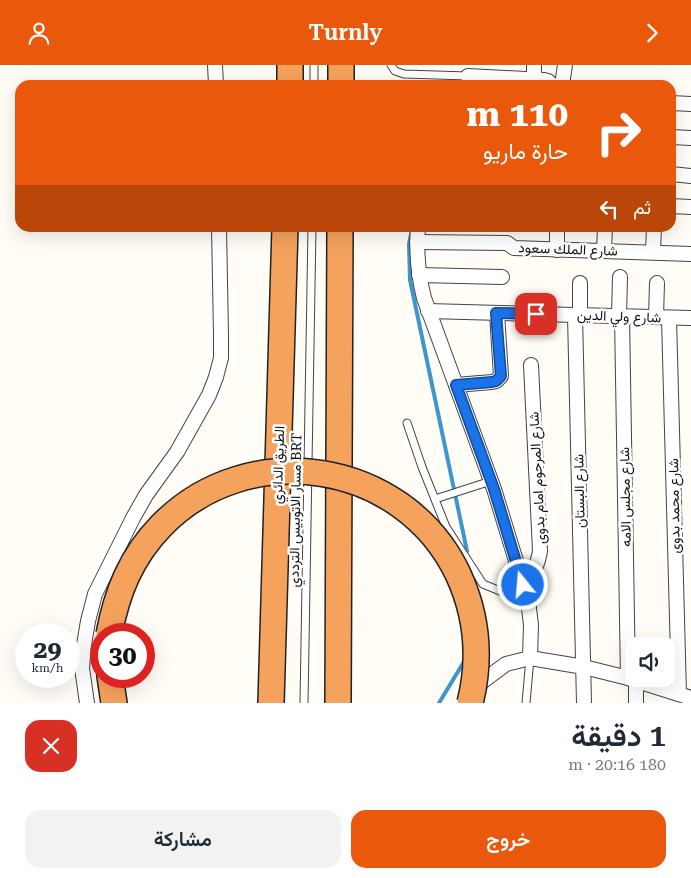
<!DOCTYPE html>
<html lang="ar">
<head>
<meta charset="utf-8">
<style>
	body { margin:0; font-family:"Roboto Serif",Vazirmatn,serif; background:#f2f2f3; color:#1f2937; direction:rtl; height:100vh; display:flex; flex-direction:column; font-size:19px; white-space:nowrap }
	* { box-sizing:border-box; margin:0 }
	p { font-size:16px; color:#747a83 }
	.icon { flex:none; width:28px; height:28px; fill:none; stroke:currentColor; stroke-width:2; stroke-linecap:round; stroke-linejoin:round }
	.map { position:relative; height:638px; overflow:hidden; direction:ltr }
	.details { display:flex; flex-direction:column; background:#fff; flex:1 }
	.details>* { flex:none }
	.top-card { position:absolute; left:15px; top:15px; width:661px; height:152px; border-radius:15px; box-shadow:0 5px 20px #0002; direction:rtl; background:#ea580c; color:#fff; overflow:hidden }
	.fabs { position:absolute; left:625px; top:572px; display:grid; gap:10px }
	.fabs a { display:grid; place-items:center; width:50px; height:50px; border-radius:10px; background:#fff; box-shadow:0 5px 20px #0002; font-size:25px }
	.speed { position:absolute; left:15px; top:558px; display:flex; gap:10px; font-size:25px; font-weight:700; text-align:center }
	.speed>* { display:grid; place-content:center; width:65px; height:65px; border-radius:50%; background:#fff; box-shadow:0 5px 20px #0002; line-height:1 }
	.speed small { font-size:12px; font-weight:400 }
	.speed .limit { border:8px solid #d22; background:#fff; color:#111 }
	.pin { position:absolute; display:grid; place-items:center; width:42px; height:42px; color:#fff; margin:-21px; border-radius:10px; box-shadow:0 2px 8px #0006 }
	.me { position:absolute; width:55px; margin:-28px; rotate:343deg; stroke-linejoin:round; filter:drop-shadow(0 0 4px #0008) }
	.turn { display:flex; align-items:center; gap:18px; height:105px; padding:0 25px; font-size:22px }
	.turn .icon { width:65px; height:65px; stroke-width:2.5 }
	.turn b { display:block; font-size:35px; line-height:42px }
	.then { display:flex; align-items:center; height:48px; padding:0 25px; background:#0003; gap:10px; font-size:19px }
	.round { display:grid; place-items:center; flex:none; width:52px; height:52px; border-radius:15px; background:#f2f2f3 }
	.summary { display:flex; align-items:center; justify-content:space-between; height:85px; padding:0 25px }
	h1 { font-size:30px; font-weight:600; line-height:38px }
	.action { display:flex; gap:10px; margin-top:auto; padding:10px 25px }
	.action a { flex:1; height:58px; border-radius:15px; background:#ea580c; color:#fff; font-size:20px; font-weight:600; line-height:58px; text-align:center }
	.action a+a { background:#f2f2f3; color:#1f2937 }
	header { display:flex; justify-content:space-between; align-items:center; height:65px; padding:0 25px; background:#ea580c; color:#fff; font-size:22px; font-weight:600 }
	.map>svg:first-child { display:block }
</style>
</head>
<body>
<header><svg class="icon" aria-label="forward" viewBox="0 0 24 24"><path d="M9 5l7 7-7 7"/></svg>Turnly<svg class="icon" aria-label="person" viewBox="0 0 24 24"><circle cx="12" cy="8" r="4"/><path d="M4 21q1-7 8-7t8 7"/></svg></header>
<div class="map">
<svg width="691" height="638" viewBox="0 0 691 638">
	<rect width="100%" height="100%" fill="#fffdf5"/>
	<g fill="none" stroke-linecap="round" stroke-linejoin="round">
		<g stroke="#3f96cf" stroke-width="4">
			<path d="M411 169 409 179 410 215 467 486"/>
			<path d="M439 638 465 595"/>
		</g>
		<defs>
			<g id="service">
				<path d="M391 0 395 6 404 9 468 11"/>
				<path d="M314 20V0"/>
				<path d="M407 358 422 402 446 462 483 519 500 526 523 520"/>
				<path d="M435 434 491 416"/>
				<path d="M304 638 312 162"/>
				<path d="M526 638 530 593"/>
			</g>
			<g id="minor">
				<path d="M215 0 216 20"/>
				<path d="M468 11 544 15 548 16 552 20"/>
				<path d="M534 14V0"/>
				<path d="M562 20 565 0"/>
				<path d="M671 38 691 39"/>
				<path d="M671 72 691 73"/>
				<path d="M671 109 691 111"/>
				<path d="M671 141 691 142"/>
				<path d="M418 162C416 187 418 209 424 233L494 424 528 535 531 560 530 593"/>
				<path d="M417 177 507 178 514 183 691 189"/>
				<path d="M557 185V162"/>
				<path d="M604 186 605 162"/>
				<path d="M653 187 654 162"/>
				<path d="M419 210 502 212"/>
				<path d="M428 246 691 253"/>
				<path d="M575 250 584 638"/>
				<path d="M580 250V218"/>
				<path d="M619 251 620 212"/>
				<path d="M622 251 628 613"/>
				<path d="M656 252 657 218"/>
				<path d="M669 253 679 629"/>
				<path d="M456 320 492 317 496 316 501 311 497 248"/>
				<path d="M523 520C533 510 538 500 540 486L531 300"/>
				<path d="M636 615V638"/>
				<path d="M476 626 483 616 506 599 530 593 584 602 628 613 691 633"/>
				<path d="M87 638 82 603 84 580 88 556 95 529 133 453 146 430 177 387 209 330 216 312 221 293V270L219 162"/>
			</g>
			<g id="motorway">
				<path d="M290 20V0"/>
				<path d="M341 20V0"/>
				<path d="M110 611 114 638"/>
				<path d="M271 638 285 162"/>
				<path d="M338 638 340 162"/>
			</g>
		</defs>
		<use href="#service" stroke="#444" stroke-width="9"/>
		<use href="#minor" stroke="#444" stroke-width="16"/>
		<use href="#motorway" stroke="#222" stroke-width="28"/>
		<use href="#service" stroke="#fff" stroke-width="7"/>
		<use href="#minor" stroke="#fff" stroke-width="14"/>
		<use href="#motorway" stroke="#f5a25d" stroke-width="25"/>
		<defs>
			<path id="motorway-bridge" d="M109 569C117 527 131 492 161 461 248 371 404 395 458 509 477 550 481 594 470 638"/>
		</defs>
		<use href="#motorway-bridge" stroke="#222" stroke-width="28" stroke-linecap="butt"/>
		<use href="#motorway-bridge" stroke="#f5a25d" stroke-width="25"/>
	</g>
	<g fill="none" stroke-linecap="round" stroke-linejoin="round">
		<defs>
			<path id="route" d="M523 520 494 424 456 320 492 317 496 316 501 311 496 248 536 249"/>
		</defs>
		<use href="#route" stroke="#114b97" stroke-width="12"/>
		<use href="#route" stroke="#1a73e8" stroke-width="9"/>
	</g>
	<g text-anchor="middle" dominant-baseline="central" stroke-width="5" stroke-linejoin="round" paint-order="stroke">
		<g font-size="14" fill="#111" stroke="#fff">
			<text transform="translate(568 184) rotate(2)">شارع الملك سعود</text>
			<text transform="translate(619 251) rotate(2)">شارع ولي الدين</text>
			<text transform="translate(278 400) rotate(-88)">الطريق الدائري</text>
			<text transform="translate(537 413) rotate(-93)">شارع المرحوم امام بدوى</text>
			<text transform="translate(579 426) rotate(-91)">شارع البستان</text>
			<text transform="translate(625 432) rotate(-91)">شارع مجلس الامه</text>
			<text transform="translate(674 441) rotate(-91)">شارع محمد بدوى</text>
			<text transform="translate(295 445) rotate(-89)">مسار الاتوبيس الترددي BRT</text>
		</g>
	</g>
</svg>
<div class="fabs">
<a><svg class="icon" aria-label="sound" viewBox="0 0 24 24"><path d="M4 9h4l5-4v14l-5-4H4zM17 9q2 3 0 6"/></svg></a>
</div>
<div class="speed"><div>29<small>km/h</small></div><div class="limit">30</div></div>
<div class="pin" style="left:536px;top:249px;background:#d93025"><svg class="icon" aria-label="arrive" viewBox="0 0 24 24"><path d="M6 21V4h12l-3 4 3 4H6"/></svg></div>
<svg class="me" style="left:523px;top:520px" viewBox="-20 -20 40 40"><circle r="17" fill="#1a73e8" stroke="#fff" stroke-width="3"/><path d="M0-11L8 9 0 5-8 9z" fill="#fff"/></svg>
<div class="top-card">
<div class="turn"><svg class="icon" aria-label="right" viewBox="0 0 24 24"><path d="M7 20v-9h11M14 6l5 5-5 5"/></svg><div><b>110 m</b>حارة ماريو</div></div>
<div class="then">ثم<svg class="icon" aria-label="left" viewBox="0 0 24 24"><path d="M17 20v-9H6M10 6l-5 5 5 5"/></svg></div>
</div>
</div>
<section class="details">
<div class="summary"><div><h1>1 دقيقة</h1><p>180 m · 20:16</p></div><a class="round" style="background:#d93025;color:#fff"><svg class="icon" aria-label="close" viewBox="0 0 24 24"><path d="M6 6l12 12M18 6L6 18"/></svg></a></div>
<div class="action"><a>خروج</a><a>مشاركة</a></div>
</section>
</body>
</html>
